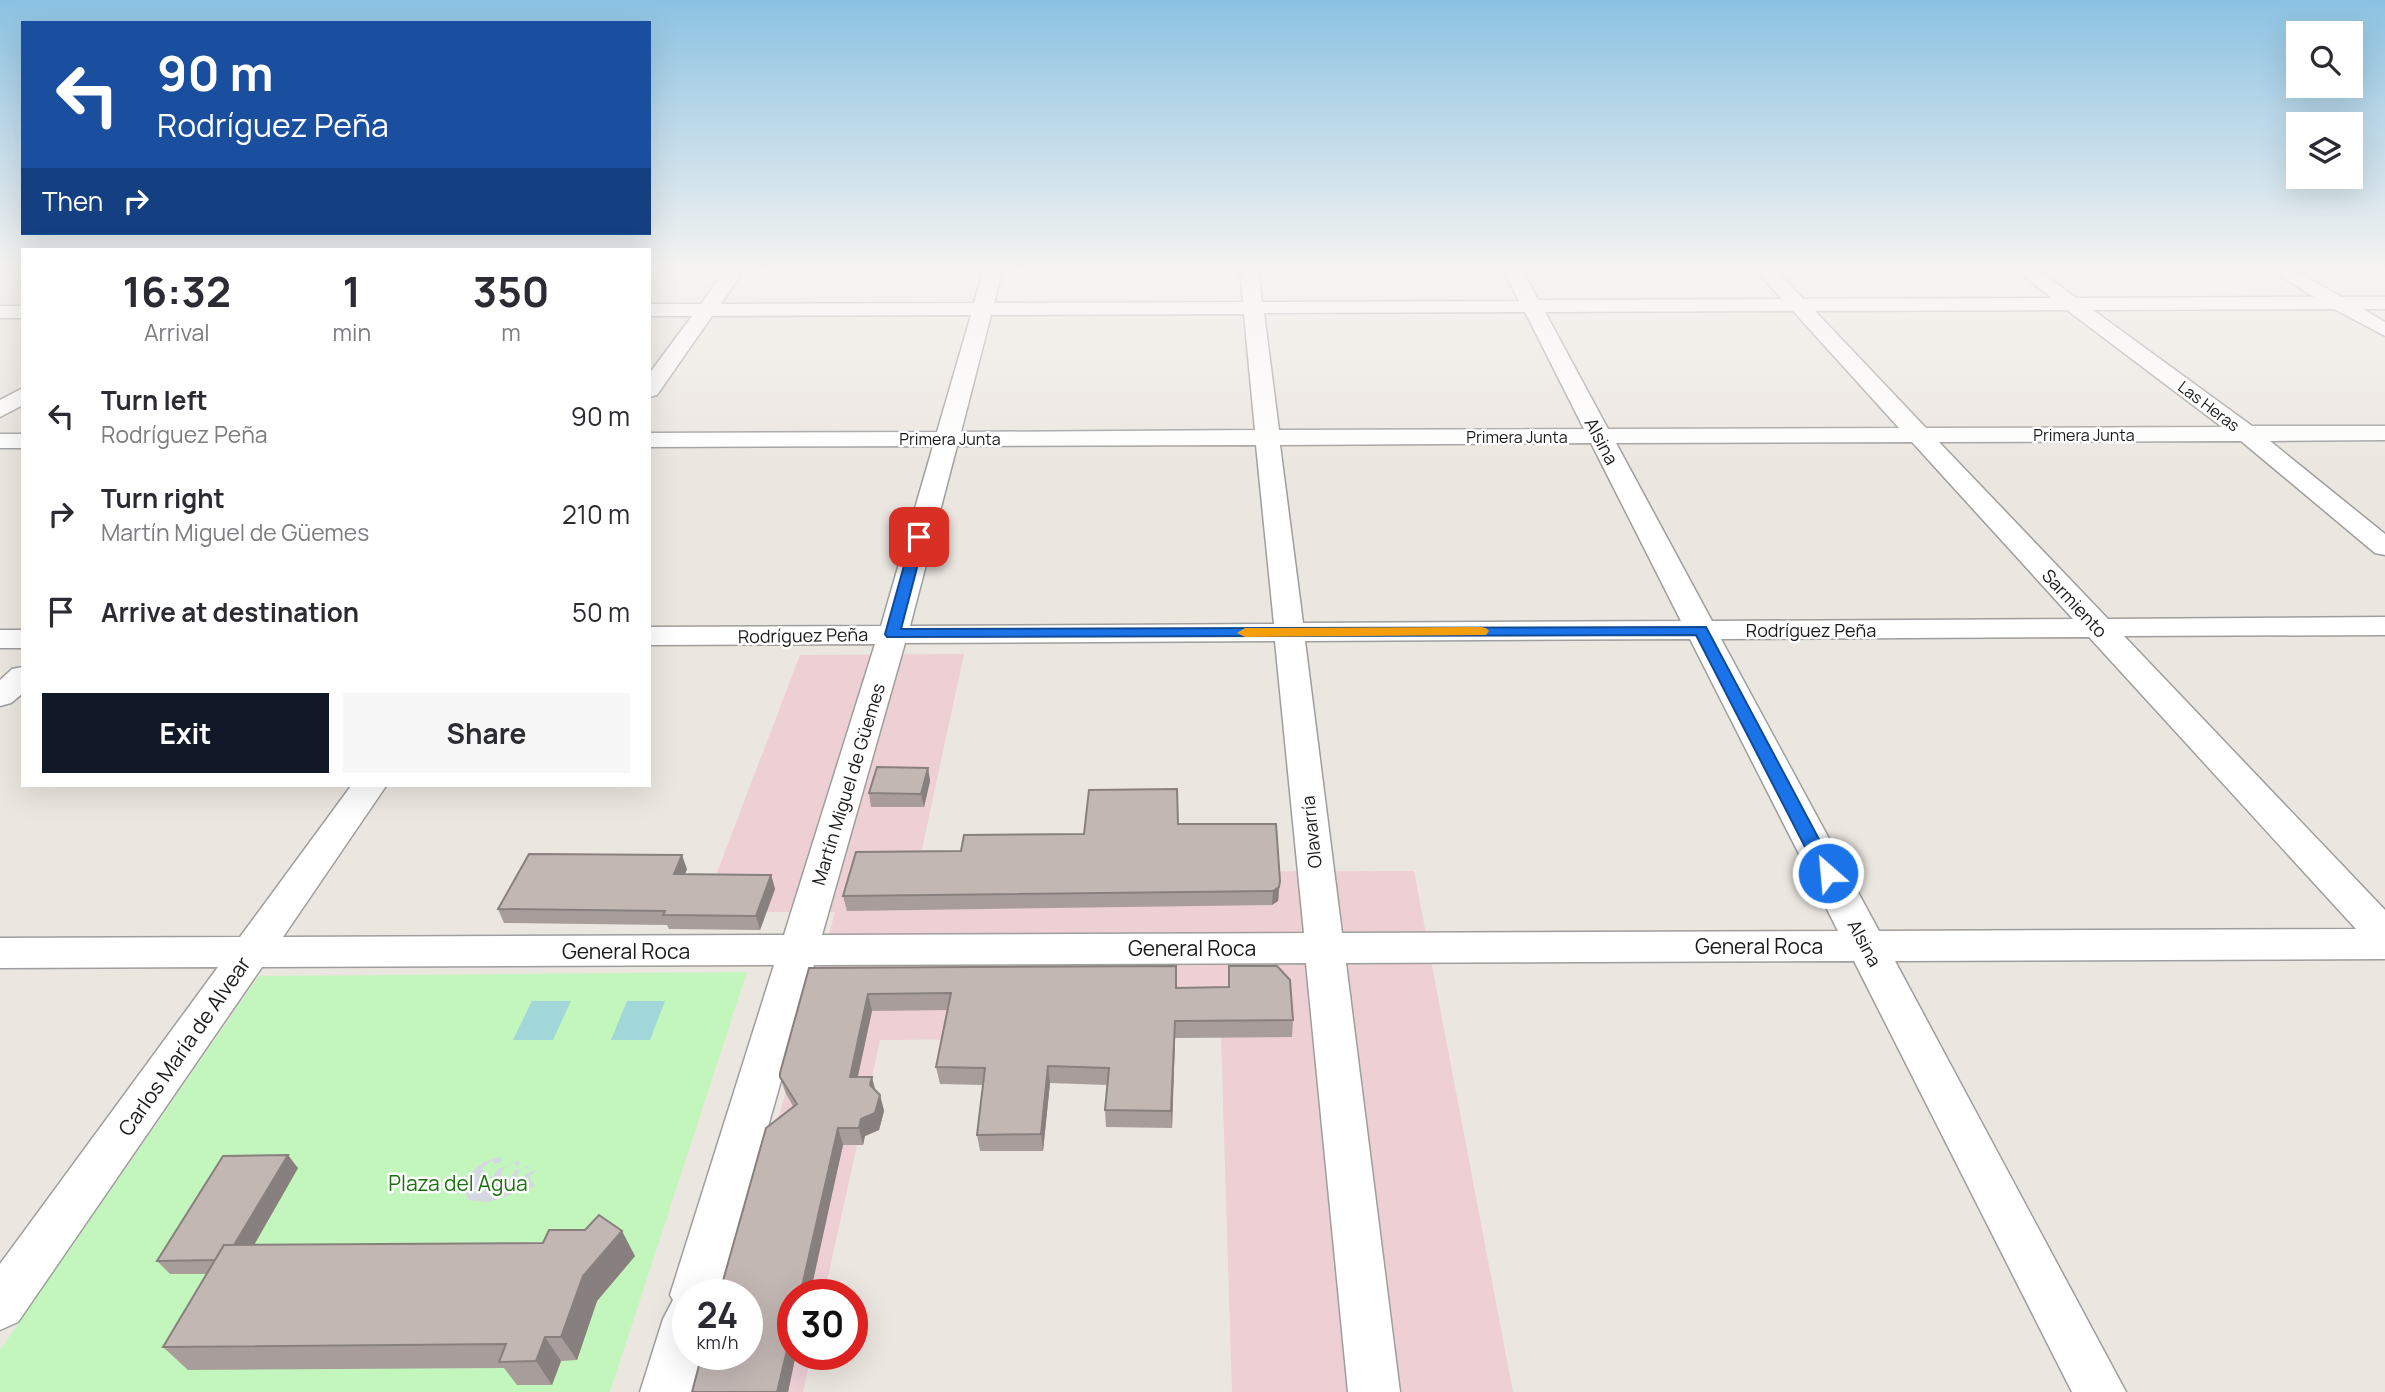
<!DOCTYPE html>
<html lang="en">
<head>
<meta charset="utf-8">
<style>
	body { margin:0; font-family:Manrope,sans-serif; background:#f7f7f7; color:#2b2b33; height:100vh; display:flex; flex-direction:column; font-size:26px; white-space:nowrap }
	* { box-sizing:border-box; margin:0 }
	p { font-size:23px; color:#7c7c81 }
	.icon { flex:none; width:38px; height:38px; fill:none; stroke:currentColor; stroke-width:2; stroke-linecap:round; stroke-linejoin:round }
	.map { position:relative; flex:1; overflow:hidden }
	.details { position:absolute; left:21px; top:248px; width:630px; height:539px; display:flex; flex-direction:column; background:#fff; border-radius:0px; box-shadow:0 7px 28px #0002 }
	.details>* { flex:none }
	.guide { position:absolute; left:21px; top:21px; width:630px; height:214px; border-radius:0px; box-shadow:0 7px 28px #0002; background:#1a4fa0; color:#fff; overflow:hidden }
	.controls { position:absolute; left:2286px; top:21px; display:grid; gap:14px }
	.controls a { display:grid; place-items:center; width:77px; height:77px; border-radius:0px; background:#fff; box-shadow:0 7px 28px #0002; font-size:35px }
	.speed { position:absolute; left:672px; top:1279px; display:flex; gap:14px; font-size:35px; font-weight:700; text-align:center }
	.speed>* { display:grid; place-content:center; width:91px; height:91px; border-radius:50%; background:#fff; box-shadow:0 7px 28px #0002; line-height:1 }
	.speed small { font-size:18px; font-weight:400 }
	.speed .limit { border:10px solid #d22; background:#fff; color:#111 }
	.pin { position:absolute; display:grid; place-items:center; width:60px; height:60px; color:#fff; margin:-30px; border-radius:14px; box-shadow:0 4px 10px #0006 }
	.me { position:absolute; width:77px; margin:-38px; rotate:333deg; stroke-linejoin:round; filter:drop-shadow(0 0 5px #0008) }
	.turn { display:flex; align-items:center; gap:24px; height:147px; padding:0 21px; font-size:32px }
	.turn .icon { width:91px; height:91px; stroke-width:2.5 }
	.turn b { display:block; font-size:49px; line-height:60px }
	.then { display:flex; align-items:center; height:66px; padding:0 21px; background:#0003; gap:14px; font-size:26px }
	.eta { display:flex; justify-content:space-evenly; align-items:center; height:119px; text-align:center }
	.eta b { font-size:42px; font-weight:700; line-height:49px }
	.action { display:flex; gap:14px; margin-top:auto; padding:14px 21px }
	.action a { flex:1; height:80px; border-radius:0px; background:#111827; color:#fff; font-size:28px; font-weight:700; line-height:80px; text-align:center }
	.action a+a { background:#f7f7f7; color:#2b2b33 }
	ul { padding:0; list-style:none }
	li { display:flex; align-items:center; gap:21px; height:98px; padding:0 21px }
	li div { flex:1 }
	li b { display:block; font-size:26px }
	li em { font-style:normal }
	.map>svg:first-child { display:block }
</style>
</head>
<body>
<div class="map">
<svg width="2385" height="1392" viewBox="0 0 2385 1392">
	<rect width="100%" height="100%" fill="#ece6e0"/>
	<path fill="#edcfd4" d="M964 654 917 872 1414 871 1513 1392H1232L1221 1037 880 1040 824 1295H793V1354L811 1355 803 1392H704L747 1354V1295H730L835 912H702L800 655Z"/>
	<path fill="#c3f6bd" d="M747 972 610 1392H0V1350L259 976Z"/>
	<path fill="#d5d7e1" d="M500 1157 502 1160 499 1163 494 1164 493 1160 483 1167V1176L488 1184 498 1169 518 1161 520 1163 517 1167 513 1163 505 1167 501 1172 502 1180 506 1184 515 1170 529 1166 528 1169 526 1167 519 1170 517 1178 520 1181 526 1174 533 1171 537 1170 529 1177 535 1186 489 1202 469 1200 463 1189 469 1174 484 1162Z"/>
	<g fill="#a1d7d9">
		<path d="M532 1001H571L553 1040H513Z"/>
		<path d="M627 1001H665L650 1040H611Z"/>
	</g>
	<g fill="none" stroke-linecap="round" stroke-linejoin="round">
		<defs>
			<g id="street">
				<path d="M724 271H743L721 304 974 303 983 271H1002L994 303 1243 302 1240 271H1258L1262 302 1519 301 1504 271H1523L1538 300 1782 299 1757 271H1777L1803 299 2052 298 2018 271H2040L2076 298 2314 297 2273 271H2296L2342 297H2385V309H2363L2385 322V336L2334 309 2093 310 2252 426H2385V440L2270 441 2385 534V555L2375 553 2241 441 1939 442 2108 619 2385 617V635L2124 636 2385 910V959L1895 961 2126 1392H2072L1854 961 1346 963 1400 1392H1348L1306 963 814 965 720 1295H688V1354H703L692 1392H640L663 1319 673 1300 670 1295 774 965 262 967 18 1322 0 1330V1264L218 967 0 968V938L240 937 351 786H386L283 937 784 935 875 644 649 645V627L881 626 933 446 649 447V433L937 432 971 315 712 316 657 395 649 397V374L692 316H649V304H701ZM2067 310 2222 427 1926 428 1815 311ZM1793 311 1899 428 1608 429 1545 312ZM1525 312 1584 429 1279 430 1264 313ZM1244 314 1255 430 961 432 991 315ZM1912 442 2073 619 1712 621 1616 443ZM1591 443 1681 621 1303 623 1280 445ZM1256 445 1274 624 910 626 957 446ZM2089 637 2356 929 1879 931 1721 639ZM1690 639 1838 931 1342 933 1305 641ZM1275 641 1304 933 822 935 905 643Z"/>
				<rect x="0" y="306" width="23" height="12"/>
				<path d="M23 388V405L0 417V400Z"/>
				<rect x="0" y="434" width="23" height="14"/>
				<rect x="0" y="630" width="23" height="18"/>
				<path d="M23 667V693L11 703 0 706V680L12 669Z"/>
			</g>
		</defs>
		<use href="#street" stroke="#9e9e9e" stroke-width="3"/>
		<use href="#street" fill="#fff" fill-rule="evenodd"/>
	</g>
	<g fill="#a89d9b">
		<path d="M928 768 930 781 924 807H871L869 793Z"/>
		<path d="M1178 824 1279 895 1278 901 1272 905 847 911 843 896 961 851Z"/>
		<path d="M687 869 685 874 771 875 775 889 760 930 669 929 667 925 504 923 498 909Z"/>
		<path d="M809 968 1176 988 1293 1020 1292 1037 1175 1038 1172 1128 1106 1127 1105 1110 1107 1085 1050 1083 1043 1151H980L977 1135 983 1085 940 1084 936 1067 948 1010 872 1011 858 1077 880 1095 884 1111 879 1130 865 1136 863 1145H843L793 1354H796L788 1392H692L793 1106 786 1094 780 1077Z"/>
		<path d="M298 1168 254 1245 635 1256 597 1301 577 1360 561 1361 552 1385H517L504 1368 188 1370 163 1347 207 1274H170L157 1261Z"/>
	</g>
	<g fill="#88807e">
		<path d="M928 768 930 781 924 807 921 794Z"/>
		<path d="M682 855 687 869 679 888 674 874Z"/>
		<path d="M771 875 775 889 760 930 756 916Z"/>
		<path d="M1280 881 1278 901 1272 905 1273 891Z"/>
		<path d="M868 994 872 1011 854 1093 850 1077Z"/>
		<path d="M1175 1021V1038L1172 1128 1171 1111Z"/>
		<path d="M1048 1066 1050 1083 1043 1151 1041 1134Z"/>
		<path d="M872 1077 876 1093 870 1085Z"/>
		<path d="M880 1095 884 1111 879 1130 865 1136 863 1145 859 1128 861 1119Z"/>
		<path d="M838 1128 843 1145 810 1295H800Z"/>
		<path d="M288 1155 298 1168 238 1273 226 1260Z"/>
		<path d="M622 1231 635 1256 597 1301 577 1360 561 1337 583 1276Z"/>
		<path d="M793 1325V1354H796L788 1392H777Z"/>
		<path d="M545 1337 561 1361 552 1385 536 1361Z"/>
	</g>
	<g fill="#c3b7b4" stroke="#88807e" stroke-width="2">
		<path d="M877 767 928 768 921 794 869 793Z"/>
		<path d="M1177 789 1178 824H1276L1280 881 1279 887 1273 891 843 896 856 852 961 851 964 835 1084 834 1089 790Z"/>
		<path d="M529 854 682 855 674 874 771 875 756 916 663 915 665 911 498 909Z"/>
		<path d="M1176 966V988L1229 987V966H1277L1290 980 1293 1020 1175 1021 1171 1111 1105 1110 1109 1068 1048 1066 1041 1134 977 1135 985 1068 936 1067 951 993 868 994 850 1077H872L870 1085 880 1095 875 1113 861 1119 859 1128H838L800 1295H793V1325L777 1392H692L702 1354H747V1295H719L766 1128 797 1104 780 1077V1073L809 968Z"/>
		<path d="M288 1155 234 1245H224L215 1260 157 1261 223 1156Z"/>
		<path d="M599 1215 622 1231 583 1276 561 1337H545L536 1361 499 1362 506 1344 163 1347 224 1245 543 1243 549 1230H585Z"/>
	</g>
	<linearGradient id="sky" x2="0" y2="1"><stop stop-color="#8bc2e2"/><stop offset="0.58" stop-color="#f6f4f1"/><stop offset="1" stop-color="#f6f4f1" stop-opacity="0"/></linearGradient>
	<rect width="2385" height="466" fill="url(#sky)"/>
	<path fill="#1a73e8" stroke="#114b97" stroke-width="2" d="M919 532 925 537 901 629 1706 627 1837 873 1835 878H1821L1696 635 887 637 885 634 912 537Z"/>
	<path fill="#f59e0b" d="M1481 627 1486 628 1489 631 1486 635 1245 637 1237 633 1245 628Z"/>
	<g text-anchor="middle" dominant-baseline="central" stroke-width="5" stroke-linejoin="round" paint-order="stroke">
		<g font-size="16" fill="#1a1a1a" stroke="#fff">
			<text transform="translate(2209 406) rotate(37)">Las Heras</text>
			<text x="2084" y="435">Primera Junta</text>
			<text x="1517" y="437">Primera Junta</text>
			<text x="950" y="439">Primera Junta</text>
		</g>
		<g font-size="18" fill="#1a1a1a" stroke="#fff">
			<text transform="translate(1602 441) rotate(62)">Alsina</text>
			<text transform="translate(2075 603) rotate(47)">Sarmiento</text>
			<text x="1811" y="630">Rodríguez Peña</text>
			<text transform="translate(803 635) rotate(-1)">Rodríguez Peña</text>
			<text transform="translate(848 784) rotate(-73)">Martín Miguel de Güemes</text>
			<text transform="translate(1311 832) rotate(-96)">Olavarría</text>
			<text transform="translate(1865 943) rotate(62)">Alsina</text>
		</g>
		<g font-size="21" fill="#1a1a1a" stroke="#fff">
			<text x="1759" y="946">General Roca</text>
			<text x="1192" y="948">General Roca</text>
			<text x="626" y="951">General Roca</text>
			<text transform="translate(184 1046) rotate(-55)">Carlos María de Alvear</text>
		</g>
		<g font-size="21" fill="#1a720f" stroke="#fff">
			<text x="458" y="1183">Plaza del Agua</text>
		</g>
	</g>
</svg>
<div class="controls">
<a><svg class="icon" aria-label="search" viewBox="0 0 24 24"><circle cx="10" cy="10" r="6"/><path d="M15 15l6 6"/></svg></a>
<a><svg class="icon" aria-label="layers" viewBox="0 0 24 24"><path d="M12 4l9 5-9 5-9-5zM3 14l9 5 9-5"/></svg></a>
</div>
<div class="speed"><div>24<small>km/h</small></div><div class="limit">30</div></div>
<div class="pin" style="left:919px;top:537px;background:#d93025"><svg class="icon" aria-label="arrive" viewBox="0 0 24 24"><path d="M6 21V4h12l-3 4 3 4H6"/></svg></div>
<svg class="me" style="left:1828px;top:873px" viewBox="-20 -20 40 40"><circle r="17" fill="#1a73e8" stroke="#fff" stroke-width="3"/><path d="M0-11L8 9 0 5-8 9z" fill="#fff"/></svg>
<div class="guide">
<div class="turn"><svg class="icon" aria-label="left" viewBox="0 0 24 24"><path d="M17 20v-9H6M10 6l-5 5 5 5"/></svg><div><b>90 m</b>Rodríguez Peña</div></div>
<div class="then">Then<svg class="icon" aria-label="right" viewBox="0 0 24 24"><path d="M7 20v-9h11M14 6l5 5-5 5"/></svg></div>
</div>
<section class="details">
<div class="eta">
<div><b>16:32</b><p>Arrival</p></div>
<div><b>1</b><p>min</p></div>
<div><b>350</b><p>m</p></div>
</div>
<ul>
<li><svg class="icon" aria-label="left" viewBox="0 0 24 24"><path d="M17 20v-9H6M10 6l-5 5 5 5"/></svg><div><b>Turn left</b><p>Rodríguez Peña</p></div><em>90 m</em></li>
<li><svg class="icon" aria-label="right" viewBox="0 0 24 24"><path d="M7 20v-9h11M14 6l5 5-5 5"/></svg><div><b>Turn right</b><p>Martín Miguel de Güemes</p></div><em>210 m</em></li>
<li><svg class="icon" aria-label="arrive" viewBox="0 0 24 24"><path d="M6 21V4h12l-3 4 3 4H6"/></svg><div><b>Arrive at destination</b></div><em>50 m</em></li>
</ul>
<div class="action"><a>Exit</a><a>Share</a></div>
</section>
</div>
</body>
</html>
